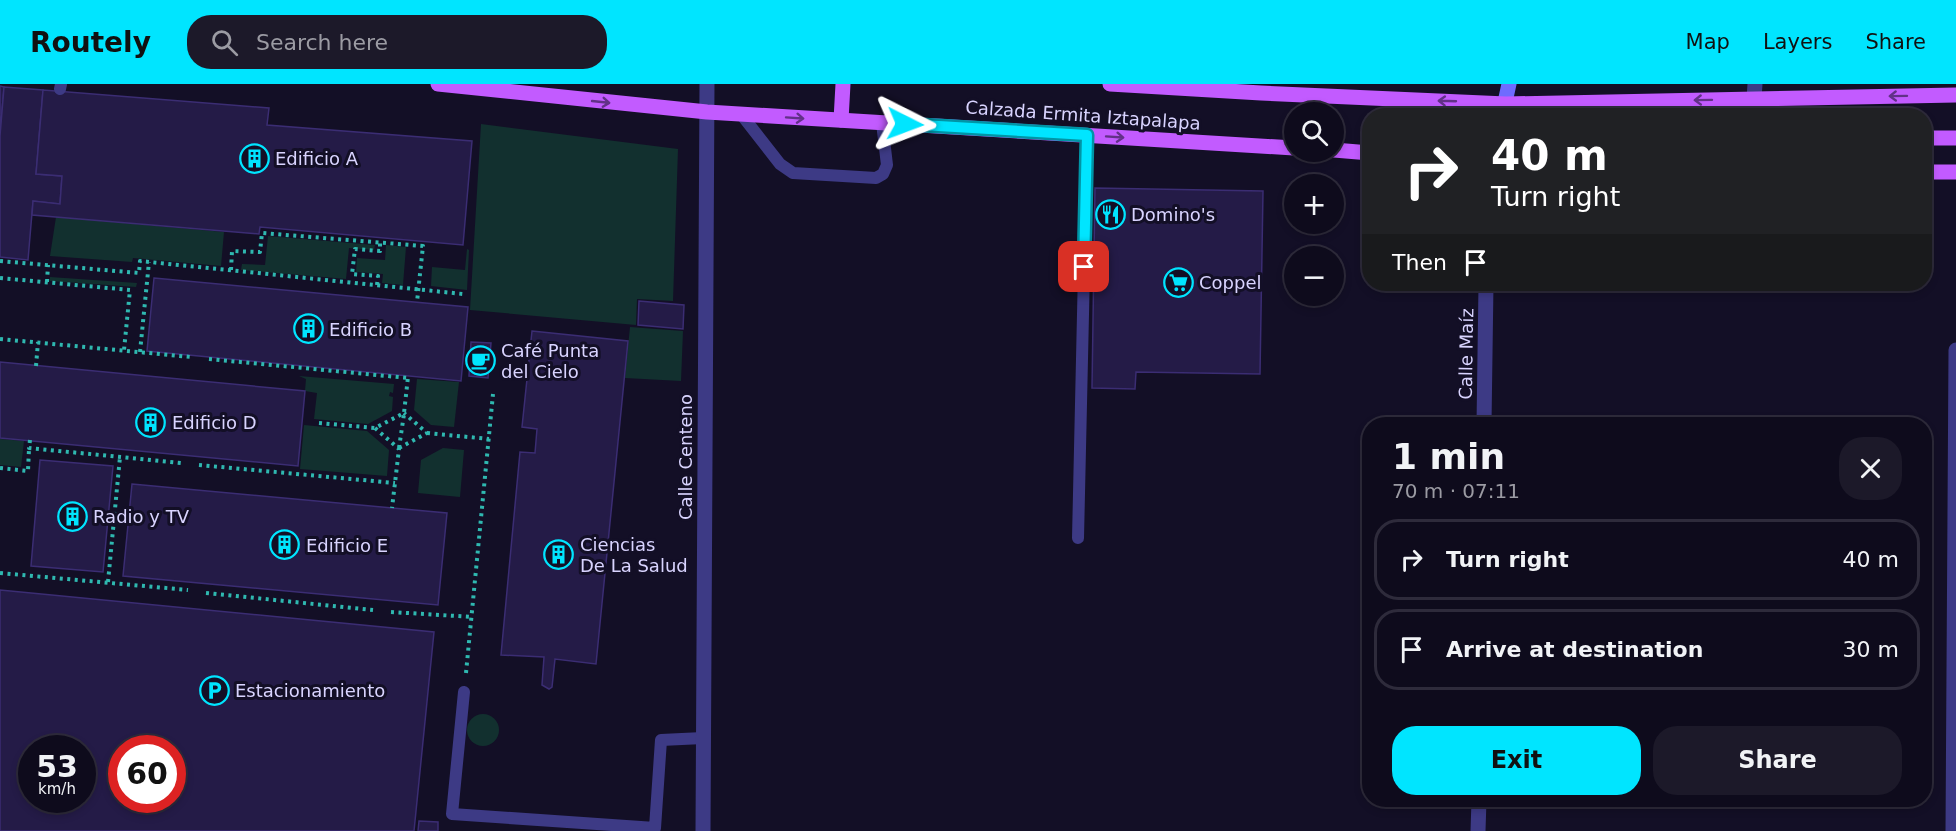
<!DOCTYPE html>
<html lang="en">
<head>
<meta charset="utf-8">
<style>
	body { margin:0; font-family:"DejaVu Sans",sans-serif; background:#1c1929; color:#f1f3f6; height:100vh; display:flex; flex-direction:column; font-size:22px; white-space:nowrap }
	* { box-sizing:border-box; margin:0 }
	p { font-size:20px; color:#9b9ba3 }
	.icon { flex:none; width:33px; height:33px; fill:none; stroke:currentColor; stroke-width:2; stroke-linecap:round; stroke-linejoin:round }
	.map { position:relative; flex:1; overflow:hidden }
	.side { position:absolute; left:1362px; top:333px; width:570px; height:390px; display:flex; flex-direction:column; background:#0e0b1c; border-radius:24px; box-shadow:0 3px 9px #0003,0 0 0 2px #2e2b3b }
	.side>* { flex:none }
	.banner { position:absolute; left:1362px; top:24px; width:570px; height:183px; border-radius:24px; box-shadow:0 3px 9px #0003,0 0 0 2px #2e2b3b; background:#202124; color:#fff; overflow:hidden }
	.controls { position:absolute; left:1284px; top:18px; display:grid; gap:12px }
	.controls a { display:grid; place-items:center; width:60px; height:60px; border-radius:50%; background:#0e0b1c; box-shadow:0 3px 9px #0003,0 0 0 2px #2e2b3b; font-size:30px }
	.speed { position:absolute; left:18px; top:651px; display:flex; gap:12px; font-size:30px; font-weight:700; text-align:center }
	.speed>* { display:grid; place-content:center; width:78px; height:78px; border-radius:50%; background:#0e0b1c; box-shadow:0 3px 9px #0003,0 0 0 2px #2e2b3b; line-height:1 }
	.speed small { font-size:15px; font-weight:400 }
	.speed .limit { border:9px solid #d22; background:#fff; color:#111 }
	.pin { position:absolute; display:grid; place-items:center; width:51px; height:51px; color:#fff; margin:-26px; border-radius:12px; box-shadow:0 3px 9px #0006 }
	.me { position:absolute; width:66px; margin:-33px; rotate:93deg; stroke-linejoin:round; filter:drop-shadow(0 0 4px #0008) }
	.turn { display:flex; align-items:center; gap:21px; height:126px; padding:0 30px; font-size:27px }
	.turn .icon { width:78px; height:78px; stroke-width:2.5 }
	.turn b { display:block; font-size:42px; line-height:51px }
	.then { display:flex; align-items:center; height:57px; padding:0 30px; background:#0003; gap:12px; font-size:22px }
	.round { display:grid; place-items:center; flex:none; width:63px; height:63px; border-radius:24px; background:#1c1929 }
	.headline { display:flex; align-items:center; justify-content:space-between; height:102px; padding:0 30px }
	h1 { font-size:36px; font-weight:700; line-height:45px }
	.cta { display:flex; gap:12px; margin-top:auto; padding:12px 30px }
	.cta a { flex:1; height:69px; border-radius:24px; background:#00e5ff; color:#111; font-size:24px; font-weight:700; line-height:69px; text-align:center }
	.cta a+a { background:#1c1929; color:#f1f3f6 }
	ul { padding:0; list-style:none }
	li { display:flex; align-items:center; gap:18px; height:81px; margin:0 12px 9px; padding:0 18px; border:3px solid #2e2b3b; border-radius:24px }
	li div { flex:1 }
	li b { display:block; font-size:22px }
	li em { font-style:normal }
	header { display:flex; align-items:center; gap:36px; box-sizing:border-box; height:84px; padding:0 30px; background:#00e5ff; color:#111 }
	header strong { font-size:28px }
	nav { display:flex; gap:33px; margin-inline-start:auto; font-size:21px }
	.search { width:420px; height:54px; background:#1c1929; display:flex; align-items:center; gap:15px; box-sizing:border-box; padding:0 21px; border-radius:24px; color:#9b9ba3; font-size:22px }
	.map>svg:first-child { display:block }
</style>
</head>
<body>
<header>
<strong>Routely</strong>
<div class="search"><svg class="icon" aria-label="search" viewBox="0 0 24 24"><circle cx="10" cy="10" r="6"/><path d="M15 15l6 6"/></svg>Search here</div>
<nav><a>Map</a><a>Layers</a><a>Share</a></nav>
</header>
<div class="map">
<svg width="1956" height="747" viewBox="0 0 1956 747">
	<rect width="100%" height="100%" fill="#130f26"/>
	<g fill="#12302f">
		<path d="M481 40 678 65 673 217 637 215 636 241 470 226Z"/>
		<path d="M56 133 224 148 221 182 133 174 132 178 50 172Z"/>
		<path d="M268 152 375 161 374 166 349 164 346 195 241 186 242 180 265 181Z"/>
		<path d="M386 161 406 163 403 201 382 199 383 190 356 188 357 174 385 176Z"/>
		<path d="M467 165 469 166 467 206 431 202 432 183 465 186Z"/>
		<path d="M50 193 137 199 136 203 50 197Z"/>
		<path d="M630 243 683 247 681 297 625 294Z"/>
		<path d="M299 292 394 300 393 309 390 308 389 312 393 313 392 327 368 340 314 335 317 309 305 307 306 295Z"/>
		<path d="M417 295 459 298 454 343 431 341 414 326Z"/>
		<path d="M304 341 367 347 389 366 387 392 300 385Z"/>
		<path d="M0 355 24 357 21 383 0 381Z"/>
		<path d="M443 364 464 366 460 413 418 409 421 376Z"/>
		<circle cx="483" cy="646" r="16"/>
	</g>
	<g fill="#241b47" stroke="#3b2d73" stroke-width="1.5" fill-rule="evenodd">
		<path d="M0 2 4 3 0 52Z"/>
		<path d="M4 3 43 6 36 90 62 92 60 120 33 117 28 176 0 173V52Z"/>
		<path d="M43 6 269 24 267 41 472 57 463 161 260 143 259 150 32 131 33 117 60 120 62 92 36 90Z"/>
		<path d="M1095 104 1263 107 1260 290 1136 288 1135 305 1092 304Z"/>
		<path d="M154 194 468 223 461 297 147 267Z"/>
		<path d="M639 217 684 221 683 245 638 241Z"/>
		<path d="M532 247 628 257 596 580 555 575 552 603 549 605 542 601 544 573 501 571 520 368 535 369 537 345 522 343Z"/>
		<path d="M471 258 491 259 488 294 469 292Z"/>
		<path d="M0 278 305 307 298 382 0 354Z"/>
		<path d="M40 376 113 382 103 488 31 482Z"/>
		<path d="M132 400 447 429 438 521 123 492Z"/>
		<path d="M0 506 434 548 414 747H0ZM32 664H82V716H32ZM122 664H172V716H122Z"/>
		<path d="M419 737 438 738V747H418Z"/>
	</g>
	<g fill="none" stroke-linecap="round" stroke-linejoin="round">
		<g stroke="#2fb8b0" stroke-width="4" stroke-dasharray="3 4.5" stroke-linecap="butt">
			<path d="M0 177 139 189 140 177 463 210"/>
			<path d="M231 186 232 167 260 168 262 149 423 162 417 218"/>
			<path d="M0 194 130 206 124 266"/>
			<path d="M47 198 48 181"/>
			<path d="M377 201 378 192 352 190 355 165 380 167V159"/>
			<path d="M0 255 191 273"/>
			<path d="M140 268 149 178"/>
			<path d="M209 275 408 294"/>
			<path d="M36 282 38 258"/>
			<path d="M319 339 375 344 404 329 408 293"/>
			<path d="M375 344 399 365 392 424"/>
			<path d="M427 349 489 355"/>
			<path d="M30 356 29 364 181 379"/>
			<path d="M399 364 427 349 404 329"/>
			<path d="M399 364 404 330"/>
			<path d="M199 381 395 399"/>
			<path d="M0 384 28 387 29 365"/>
			<path d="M0 489 188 506"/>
			<path d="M108 498 120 373"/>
			<path d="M206 509 373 526"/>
			<path d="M391 528 473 533"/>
			<path d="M466 589 493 310"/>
		</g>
		<g stroke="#3d3a85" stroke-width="12">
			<path d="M60 5 61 0"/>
			<path d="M741 30 780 80 793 89 876 94 883 90 887 81 882 39"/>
			<path d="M1078 454 1087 51"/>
			<path d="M464 608 452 730 655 744 661 656 703 654"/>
		</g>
		<g stroke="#3d3a85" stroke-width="15">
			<path d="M1754 15 1755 0"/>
			<path d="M1484 340 1486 200"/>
			<path d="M703 747 707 0"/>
			<path d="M1478 747 1479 716"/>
			<path d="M1953 747 1956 266"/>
		</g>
		<path stroke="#6f6bff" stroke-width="15" d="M1502 32 1509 0"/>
		<g stroke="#c25bff" stroke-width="15">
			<path d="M438 0 707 28 1294 64"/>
			<path d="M1110 0 1261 9 1506 20 1956 11"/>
			<path d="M841 36 843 0"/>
			<path d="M1924 54H1956"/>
			<path d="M1334 66 1370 69"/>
			<path d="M1924 88H1956"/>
		</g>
	</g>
	<defs><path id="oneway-shaft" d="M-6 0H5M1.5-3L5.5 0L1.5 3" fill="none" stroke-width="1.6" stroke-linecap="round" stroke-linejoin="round" transform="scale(1.5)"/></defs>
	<g stroke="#623188">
		<use href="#oneway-shaft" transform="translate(1898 12) rotate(179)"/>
		<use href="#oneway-shaft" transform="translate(1703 16) rotate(179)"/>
		<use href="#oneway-shaft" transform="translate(1447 17) rotate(-178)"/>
		<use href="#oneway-shaft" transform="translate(601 18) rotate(6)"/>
		<use href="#oneway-shaft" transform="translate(795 34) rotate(4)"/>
		<use href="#oneway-shaft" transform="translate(1115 53) rotate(4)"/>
	</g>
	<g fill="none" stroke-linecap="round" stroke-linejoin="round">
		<defs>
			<path id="route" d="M905 40 1087 51 1084 183"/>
		</defs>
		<use href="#route" stroke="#0095a6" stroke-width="15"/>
		<use href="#route" stroke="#00e5ff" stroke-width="10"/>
	</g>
	<defs>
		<symbol id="building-ring" viewBox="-11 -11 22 22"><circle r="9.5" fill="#130f26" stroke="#00e5ff" stroke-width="1.5"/><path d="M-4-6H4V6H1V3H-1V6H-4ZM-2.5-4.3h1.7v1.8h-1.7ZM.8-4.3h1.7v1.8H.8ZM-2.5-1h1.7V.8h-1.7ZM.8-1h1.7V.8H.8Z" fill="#00e5ff"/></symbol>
		<symbol id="restaurant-ring" viewBox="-11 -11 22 22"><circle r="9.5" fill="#130f26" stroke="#00e5ff" stroke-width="1.5"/><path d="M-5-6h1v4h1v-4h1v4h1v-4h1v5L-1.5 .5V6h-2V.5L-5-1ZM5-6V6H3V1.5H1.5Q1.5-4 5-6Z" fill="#00e5ff"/></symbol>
		<symbol id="supermarket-ring" viewBox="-11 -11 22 22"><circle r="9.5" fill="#130f26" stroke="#00e5ff" stroke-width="1.5"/><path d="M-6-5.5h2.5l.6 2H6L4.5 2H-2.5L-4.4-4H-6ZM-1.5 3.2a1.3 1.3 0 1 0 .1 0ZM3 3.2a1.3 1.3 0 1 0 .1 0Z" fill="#00e5ff"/></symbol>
		<symbol id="cafe-ring" viewBox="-11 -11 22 22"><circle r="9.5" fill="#130f26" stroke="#00e5ff" stroke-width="1.5"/><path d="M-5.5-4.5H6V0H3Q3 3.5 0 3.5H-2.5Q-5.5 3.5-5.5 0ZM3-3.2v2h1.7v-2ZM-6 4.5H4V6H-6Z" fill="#00e5ff"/></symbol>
		<symbol id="parking-ring" viewBox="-11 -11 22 22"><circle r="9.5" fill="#130f26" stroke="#00e5ff" stroke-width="1.5"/><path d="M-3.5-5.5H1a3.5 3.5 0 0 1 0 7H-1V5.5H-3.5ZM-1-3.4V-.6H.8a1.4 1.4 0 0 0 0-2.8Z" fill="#00e5ff"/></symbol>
	</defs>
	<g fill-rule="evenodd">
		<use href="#building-ring" x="238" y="58" width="33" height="33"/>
		<use href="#restaurant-ring" x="1094" y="114" width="33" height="33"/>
		<use href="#supermarket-ring" x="1162" y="182" width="33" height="33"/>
		<use href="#building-ring" x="292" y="228" width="33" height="33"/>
		<use href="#cafe-ring" x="464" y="260" width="33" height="33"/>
		<use href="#building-ring" x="134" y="322" width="33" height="33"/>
		<use href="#building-ring" x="56" y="416" width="33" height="33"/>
		<use href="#building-ring" x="268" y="444" width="33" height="33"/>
		<use href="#building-ring" x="542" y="454" width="33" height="33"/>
		<use href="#parking-ring" x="198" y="590" width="33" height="33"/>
	</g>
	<g text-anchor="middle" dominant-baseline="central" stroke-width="6" stroke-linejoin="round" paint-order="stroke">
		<g font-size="18" fill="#d9d4ff" stroke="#130f26">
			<text transform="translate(1083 31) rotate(4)">Calzada Ermita Iztapalapa</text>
			<text transform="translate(1466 270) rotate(-89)">Calle Maíz</text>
			<text transform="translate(685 373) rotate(-90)">Calle Centeno</text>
		</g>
		<g font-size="18" fill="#d9d4ff" stroke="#130f26" text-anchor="start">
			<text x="275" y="74">Edificio A</text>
			<text x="1131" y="130">Domino's</text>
			<text x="1199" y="198">Coppel</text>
			<text x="329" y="245">Edificio B</text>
			<text x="501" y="266">Café Punta<tspan x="501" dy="21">del Cielo</tspan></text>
			<text x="172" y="338">Edificio D</text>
			<text x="93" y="432">Radio y TV</text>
			<text x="580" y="460">Ciencias<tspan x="580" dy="21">De La Salud</tspan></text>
			<text x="306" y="461">Edificio E</text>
			<text x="235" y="606">Estacionamiento</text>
		</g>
	</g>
</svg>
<div class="controls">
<a><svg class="icon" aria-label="search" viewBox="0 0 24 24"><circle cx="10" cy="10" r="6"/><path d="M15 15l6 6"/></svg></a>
<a>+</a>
<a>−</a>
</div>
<div class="speed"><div>53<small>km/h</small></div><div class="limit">60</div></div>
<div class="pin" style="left:1084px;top:183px;background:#d93025"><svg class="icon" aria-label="arrive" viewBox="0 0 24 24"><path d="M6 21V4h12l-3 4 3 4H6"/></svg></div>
<svg class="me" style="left:905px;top:40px" viewBox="-20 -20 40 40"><path d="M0-17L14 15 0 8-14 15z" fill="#00e5ff" stroke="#fff" stroke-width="4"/></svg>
<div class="banner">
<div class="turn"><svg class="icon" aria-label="right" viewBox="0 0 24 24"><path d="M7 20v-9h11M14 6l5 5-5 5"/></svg><div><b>40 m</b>Turn right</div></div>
<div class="then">Then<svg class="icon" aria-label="arrive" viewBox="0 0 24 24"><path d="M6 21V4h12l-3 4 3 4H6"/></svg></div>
</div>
<section class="side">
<div class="headline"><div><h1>1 min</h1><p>70 m · 07:11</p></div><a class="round"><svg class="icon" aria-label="close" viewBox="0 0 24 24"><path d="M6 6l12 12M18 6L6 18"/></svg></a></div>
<ul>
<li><svg class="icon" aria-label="right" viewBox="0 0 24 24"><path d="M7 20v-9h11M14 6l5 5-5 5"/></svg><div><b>Turn right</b></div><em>40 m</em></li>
<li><svg class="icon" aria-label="arrive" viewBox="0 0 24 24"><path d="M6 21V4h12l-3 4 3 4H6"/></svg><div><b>Arrive at destination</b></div><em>30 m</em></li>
</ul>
<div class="cta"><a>Exit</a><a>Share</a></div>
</section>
</div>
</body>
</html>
